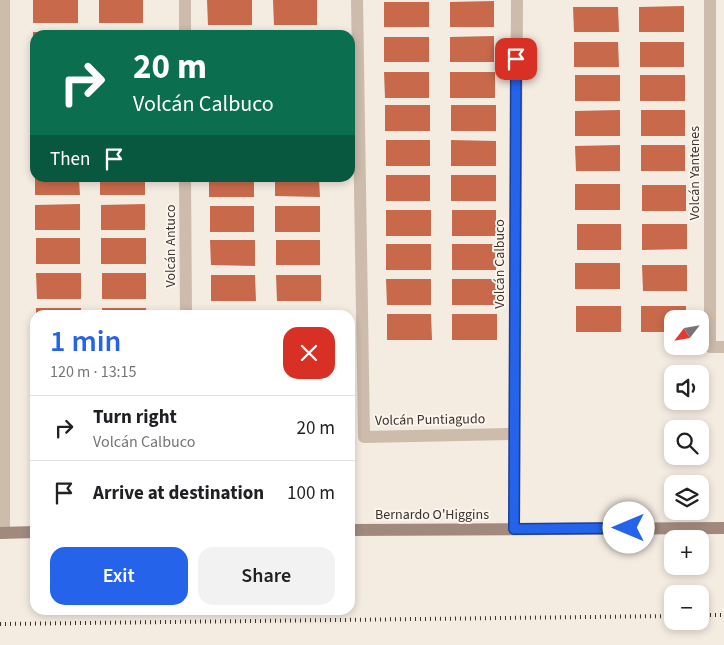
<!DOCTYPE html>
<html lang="en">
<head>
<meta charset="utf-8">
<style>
	body { margin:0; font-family:"Source Sans 3",sans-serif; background:#f2f2f2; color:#202124; height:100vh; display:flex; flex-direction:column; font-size:19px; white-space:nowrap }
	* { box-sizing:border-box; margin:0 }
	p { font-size:16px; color:#757577 }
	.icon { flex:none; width:28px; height:28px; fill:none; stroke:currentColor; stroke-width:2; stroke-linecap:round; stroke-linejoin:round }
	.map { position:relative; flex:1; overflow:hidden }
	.details { position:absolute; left:30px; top:310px; width:325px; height:305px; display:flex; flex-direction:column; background:#fff; border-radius:15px; box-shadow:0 2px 8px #0003 }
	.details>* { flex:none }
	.hud { position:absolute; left:30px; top:30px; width:325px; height:152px; border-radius:15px; box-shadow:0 2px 8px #0003; background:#0b6e4f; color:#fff; overflow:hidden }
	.needle { width:32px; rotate:239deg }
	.fabs { position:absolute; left:664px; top:310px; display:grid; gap:10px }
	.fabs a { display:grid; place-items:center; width:45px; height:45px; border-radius:10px; background:#fff; box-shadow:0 2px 8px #0003; font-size:25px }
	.pin { position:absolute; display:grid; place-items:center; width:42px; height:42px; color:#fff; margin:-21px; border-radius:10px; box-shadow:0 2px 8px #0006 }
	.me { position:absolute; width:55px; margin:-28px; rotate:270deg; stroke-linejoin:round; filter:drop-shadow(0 0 4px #0008) }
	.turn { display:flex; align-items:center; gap:18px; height:105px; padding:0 20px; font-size:22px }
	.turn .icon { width:65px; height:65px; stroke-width:2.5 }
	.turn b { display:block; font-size:35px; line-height:42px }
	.then { display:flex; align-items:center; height:48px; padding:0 20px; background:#0003; gap:10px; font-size:19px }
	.round { display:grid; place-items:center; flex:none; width:52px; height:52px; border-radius:15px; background:#f2f2f2 }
	.summary { display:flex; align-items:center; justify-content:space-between; height:85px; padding:0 20px }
	h1 { font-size:30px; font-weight:600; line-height:38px; color:#2563eb }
	.primary-button { display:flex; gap:10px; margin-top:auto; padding:10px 20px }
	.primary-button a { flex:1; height:58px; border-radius:15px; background:#2563eb; color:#fff; font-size:20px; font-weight:600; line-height:58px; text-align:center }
	.primary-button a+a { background:#f2f2f2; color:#202124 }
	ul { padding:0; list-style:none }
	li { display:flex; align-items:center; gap:15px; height:65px; padding:0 20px; border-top:1px solid #e0e0e0 }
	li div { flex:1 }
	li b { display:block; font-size:19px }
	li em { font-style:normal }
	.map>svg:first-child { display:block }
</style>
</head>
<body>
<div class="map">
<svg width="724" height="645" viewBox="0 0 724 645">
	<rect width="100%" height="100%" fill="#f4ebe1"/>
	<g fill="#c8694b">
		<rect x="33" y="0" width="45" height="23"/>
		<rect x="99" y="0" width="44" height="23"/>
		<path d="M207 0H252V25H208Z"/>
		<path d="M273 0H317V25H274Z"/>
		<path d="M494 1V27H450V2Z"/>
		<rect x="384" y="2" width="45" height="25"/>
		<path d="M684 6V32H639V7Z"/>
		<path d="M573 7H618L619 32H574Z"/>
		<path d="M33 32H78V35H35V47H33Z"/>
		<rect x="99" y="32" width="44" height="3"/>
		<path d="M494 36V62H450V37Z"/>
		<rect x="384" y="37" width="45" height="25"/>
		<path d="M574 42H618L619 67H574Z"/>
		<rect x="640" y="42" width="44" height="25"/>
		<path d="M384 72H429V98H385Z"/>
		<rect x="450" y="72" width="45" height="26"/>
		<rect x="575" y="75" width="45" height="26"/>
		<rect x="640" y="75" width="45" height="26"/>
		<rect x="385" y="105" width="45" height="26"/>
		<rect x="451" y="105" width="45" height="26"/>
		<path d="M620 110V136H575V111Z"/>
		<rect x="641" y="110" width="44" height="26"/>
		<rect x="386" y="140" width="44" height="26"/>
		<path d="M451 140 496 141V166H451Z"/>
		<path d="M620 145V171H576L575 146Z"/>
		<rect x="641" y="145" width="44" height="26"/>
		<rect x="386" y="175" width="44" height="26"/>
		<rect x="451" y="175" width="45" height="26"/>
		<path d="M35 178H79L80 195H35Z"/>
		<rect x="100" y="178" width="45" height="17"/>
		<rect x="209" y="178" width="45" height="19"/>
		<path d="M275 178H319L320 197 275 196Z"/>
		<rect x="575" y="184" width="45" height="26"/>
		<rect x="642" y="185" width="44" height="26"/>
		<path d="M80 204V230H35V205Z"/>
		<path d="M145 204V230H101V205Z"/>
		<rect x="210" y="206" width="44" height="26"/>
		<rect x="275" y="206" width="45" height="26"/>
		<rect x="386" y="210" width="45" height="26"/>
		<rect x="452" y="210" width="44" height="26"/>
		<rect x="577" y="224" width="44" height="26"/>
		<path d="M642 224H687V249L642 250Z"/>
		<rect x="36" y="238" width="44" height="26"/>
		<rect x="101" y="238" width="45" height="26"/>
		<path d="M210 240H255V266L211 265Z"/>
		<rect x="276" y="240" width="44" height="25"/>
		<rect x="386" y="244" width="45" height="26"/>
		<rect x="452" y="244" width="44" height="26"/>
		<rect x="575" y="263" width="45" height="26"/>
		<path d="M642 265H687V291H643Z"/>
		<path d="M36 273H81V299H37Z"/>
		<rect x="102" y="273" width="44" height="26"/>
		<path d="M211 275H255L256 301H211Z"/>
		<path d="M276 275H321V301H277Z"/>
		<path d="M386 279H431V305H387Z"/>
		<rect x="452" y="279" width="44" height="26"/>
		<rect x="576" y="306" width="45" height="26"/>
		<path d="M641 306H686V319H672V332H641Z"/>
		<rect x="36" y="308" width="45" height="7"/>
		<path d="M102 308H146L147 315H102Z"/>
		<rect x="211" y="310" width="44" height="5"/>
		<rect x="277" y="310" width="44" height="5"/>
		<path d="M387 314H431L432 340H387Z"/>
		<rect x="452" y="314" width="45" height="26"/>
	</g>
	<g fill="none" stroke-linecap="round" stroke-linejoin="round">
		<g stroke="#cdbbac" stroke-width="12">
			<path d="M185 0V35"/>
			<path d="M357 0 364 437 514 434"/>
			<path d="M710 0V347H724"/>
			<path d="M185 178 186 315"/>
			<path d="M514 529 517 0"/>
			<path d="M4 533V0"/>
		</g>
		<g stroke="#a18a7d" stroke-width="12">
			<path d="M350 530 724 528"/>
			<path d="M0 533 35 532"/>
		</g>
		<g stroke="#3b302b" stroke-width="4" stroke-dasharray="1 4" stroke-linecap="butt">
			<path d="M700 615H724"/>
			<path d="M0 624 672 616"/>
		</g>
	</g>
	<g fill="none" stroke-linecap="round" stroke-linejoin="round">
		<defs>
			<path id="route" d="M516 59 514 529 629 528"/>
		</defs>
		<use href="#route" stroke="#184099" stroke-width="12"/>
		<use href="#route" stroke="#2563eb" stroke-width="9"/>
	</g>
	<g text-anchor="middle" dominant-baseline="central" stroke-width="4" stroke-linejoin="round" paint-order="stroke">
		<g font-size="14" fill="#3b302b" stroke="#fbf5ee">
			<text transform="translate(695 173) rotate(-90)">Volcán Yantenes</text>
			<text transform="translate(171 246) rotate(-90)">Volcán Antuco</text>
			<text transform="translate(500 264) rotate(-90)">Volcán Calbuco</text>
			<text transform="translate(430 420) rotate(-1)">Volcán Puntiagudo</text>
			<text x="432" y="515">Bernardo O'Higgins</text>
		</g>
	</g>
</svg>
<div class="fabs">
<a><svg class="needle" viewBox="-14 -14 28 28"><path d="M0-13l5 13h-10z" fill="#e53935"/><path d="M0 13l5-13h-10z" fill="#757577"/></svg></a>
<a><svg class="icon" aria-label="sound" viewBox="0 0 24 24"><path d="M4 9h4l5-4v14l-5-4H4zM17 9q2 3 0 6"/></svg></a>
<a><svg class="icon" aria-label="search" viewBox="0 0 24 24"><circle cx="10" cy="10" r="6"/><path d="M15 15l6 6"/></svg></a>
<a><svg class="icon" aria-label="layers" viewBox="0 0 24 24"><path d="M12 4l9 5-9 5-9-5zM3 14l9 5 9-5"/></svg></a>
<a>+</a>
<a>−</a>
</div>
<div class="pin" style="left:516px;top:59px;background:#d93025"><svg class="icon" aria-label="arrive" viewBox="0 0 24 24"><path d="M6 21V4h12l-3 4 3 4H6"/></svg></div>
<svg class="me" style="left:629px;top:528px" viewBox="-20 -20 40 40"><circle r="19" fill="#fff"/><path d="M0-13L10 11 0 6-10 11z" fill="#2563eb"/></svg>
<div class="hud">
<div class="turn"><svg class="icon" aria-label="right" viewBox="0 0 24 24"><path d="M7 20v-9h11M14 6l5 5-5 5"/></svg><div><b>20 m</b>Volcán Calbuco</div></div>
<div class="then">Then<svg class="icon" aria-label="arrive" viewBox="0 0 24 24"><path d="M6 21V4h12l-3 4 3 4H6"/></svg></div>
</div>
<section class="details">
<div class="summary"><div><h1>1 min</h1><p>120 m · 13:15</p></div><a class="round" style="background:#d93025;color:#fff"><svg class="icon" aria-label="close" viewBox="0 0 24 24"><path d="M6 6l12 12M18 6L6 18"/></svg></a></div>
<ul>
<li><svg class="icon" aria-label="right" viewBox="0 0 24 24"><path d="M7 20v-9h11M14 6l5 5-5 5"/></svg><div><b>Turn right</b><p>Volcán Calbuco</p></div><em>20 m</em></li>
<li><svg class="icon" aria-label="arrive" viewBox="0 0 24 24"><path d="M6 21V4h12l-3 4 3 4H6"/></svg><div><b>Arrive at destination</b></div><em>100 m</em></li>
</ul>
<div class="primary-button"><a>Exit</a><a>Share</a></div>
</section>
</div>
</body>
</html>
